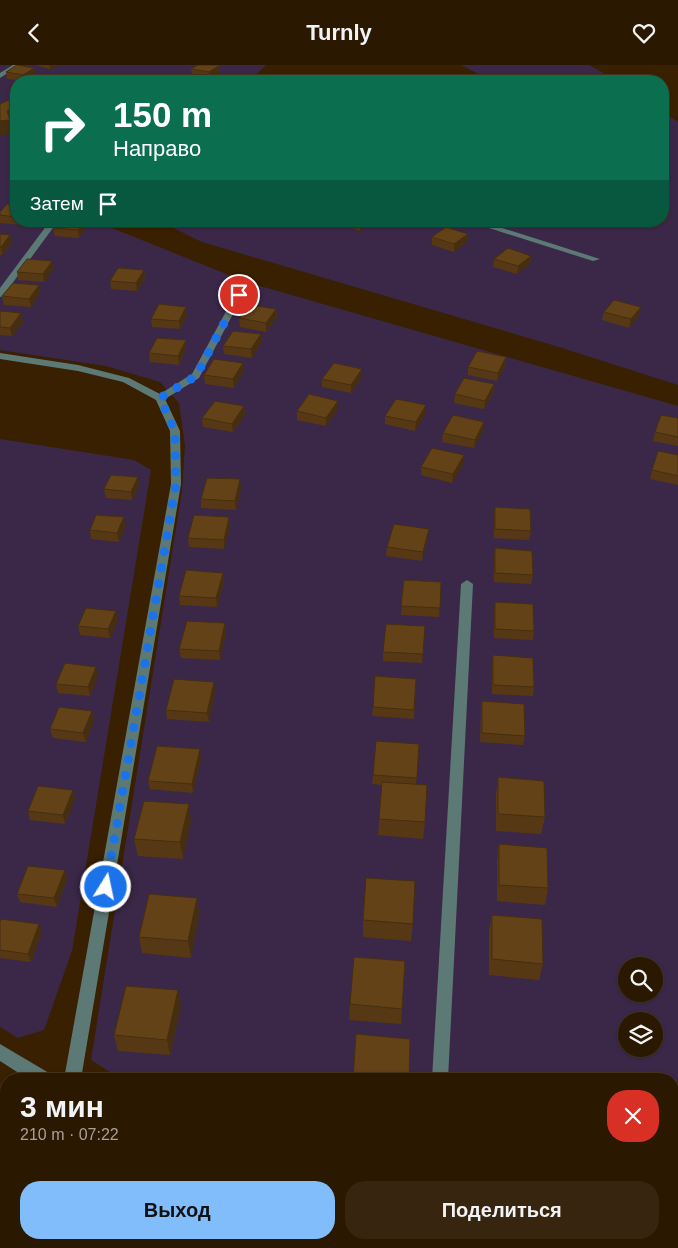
<!DOCTYPE html>
<html lang="ru">
<head>
<meta charset="utf-8">
<style>
	body { margin:0; font-family:Helvetica,sans-serif; background:#37250f; color:#f1f3f6; height:100vh; display:flex; flex-direction:column; font-size:19px; white-space:nowrap }
	* { box-sizing:border-box; margin:0 }
	p { font-size:16px; color:#a6a099 }
	.icon { flex:none; width:28px; height:28px; fill:none; stroke:currentColor; stroke-width:2; stroke-linecap:round; stroke-linejoin:round }
	.map { position:relative; flex:1; overflow:hidden }
	.panel { position:absolute; left:0px; top:1008px; width:679px; height:176px; display:flex; flex-direction:column; background:#2b1800; border-radius:20px 20px 0 0; box-shadow:0 1px 4px #0004,0 0 0 1px #473722 }
	.panel>* { flex:none }
	.hud { position:absolute; left:10px; top:10px; width:659px; height:152px; border-radius:20px; box-shadow:0 1px 4px #0004,0 0 0 1px #473722; background:#0b6e4f; color:#fff; overflow:hidden }
	.fabs { position:absolute; left:618px; top:892px; display:grid; gap:10px }
	.fabs a { display:grid; place-items:center; width:45px; height:45px; border-radius:50%; background:#2b1800; box-shadow:0 1px 4px #0004,0 0 0 1px #473722; font-size:25px }
	.pin { position:absolute; display:grid; place-items:center; width:42px; height:42px; color:#fff; margin:-21px; border:2px solid #fff; border-radius:50%; box-shadow:0 1px 5px #0007 }
	.me { position:absolute; width:55px; margin:-28px; rotate:10deg; stroke-linejoin:round; filter:drop-shadow(0 0 4px #0008) }
	.turn { display:flex; align-items:center; gap:18px; height:105px; padding:0 20px; font-size:22px }
	.turn .icon { width:65px; height:65px; stroke-width:2.5 }
	.turn b { display:block; font-size:35px; line-height:42px }
	.then { display:flex; align-items:center; height:48px; padding:0 20px; background:#0003; gap:10px; font-size:19px }
	.round { display:grid; place-items:center; flex:none; width:52px; height:52px; border-radius:20px; background:#37250f }
	.headline { display:flex; align-items:center; justify-content:space-between; height:85px; padding:0 20px }
	h1 { font-size:30px; font-weight:700; line-height:38px }
	.primary-button { display:flex; gap:10px; margin-top:auto; padding:10px 20px }
	.primary-button a { flex:1; height:58px; border-radius:20px; background:#80bdfa; color:#111; font-size:20px; font-weight:700; line-height:58px; text-align:center }
	.primary-button a+a { background:#37250f; color:#f1f3f6 }
	header { display:flex; justify-content:space-between; align-items:center; height:65px; padding:0 20px; background:#2b1800; font-size:22px; font-weight:700 }
	.map>svg:first-child { display:block }
</style>
</head>
<body>
<header><svg class="icon" aria-label="back" viewBox="0 0 24 24"><path d="M15 5l-7 7 7 7"/></svg>Turnly<svg class="icon" aria-label="heart" viewBox="0 0 24 24"><path d="M12 20l-8-8c-3-5 5-10 8-4 3-6 11-1 8 4z"/></svg></header>
<div class="map">
<svg width="678" height="1183" viewBox="0 0 678 1183">
	<rect width="100%" height="100%" fill="#392000"/>
	<g fill="#3b2849" fill-rule="evenodd">
		<path d="M0 0H266L249 16H16V156H107L112 163 246 217 678 341V1183H386L378 1178H672V1014H121L91 995 182 426 185 381 179 338 160 317 106 301 0 285ZM626 901H654V929H626ZM626 956H654V984H626Z"/>
		<path d="M461 0H589L617 16H492Z"/>
		<path d="M663 47 678 57V320L559 282 202 177 159 156H662Z"/>
		<path d="M0 374 134 395 151 405 72 886 44 965 18 973 0 962Z"/>
	</g>
	<g fill="none" stroke-linecap="round" stroke-linejoin="round">
		<g fill="#5c7976" fill-rule="evenodd">
			<path d="M13 0H20L0 13V8Z"/>
			<path d="M50 156H58L3 231 0 232V223Z"/>
			<path d="M467 156H480L600 194 593 196Z"/>
			<path d="M239 227 243 230 199 313 165 334 180 366 181 419 81 1014H64L171 419 170 366 156 335 123 317 78 306 0 294V288L78 300 129 313 160 329 192 309 235 230Z"/>
			<path d="M467 515 473 519 448 1014H432L461 519Z"/>
			<path d="M0 979 49 1008 51 1014H28L0 996Z"/>
			<path d="M298 1178H323L325 1183H300Z"/>
			<path d="M422 1178H440L439 1183H421Z"/>
		</g>
	</g>
	<g fill="#563914">
		<path d="M35 0H59L50 4Z"/>
		<path d="M220 0V7L210 14 192 11 191 4Z"/>
		<path d="M34 3 35 10 25 16 7 14 6 7Z"/>
		<path d="M16 140V156H26L23 160 0 158V147Z"/>
		<path d="M340 156H375L360 166 340 159Z"/>
		<path d="M87 161 79 173 55 171 53 163Z"/>
		<path d="M0 169 10 170 12 178 2 190H0Z"/>
		<path d="M468 169 467 177 454 187 432 180V172Z"/>
		<path d="M531 191 530 199 517 209 493 202 494 194Z"/>
		<path d="M54 204 44 217 18 215 17 207Z"/>
		<path d="M144 205 145 213 137 226 111 224 110 216Z"/>
		<path d="M40 228 31 242 4 240 2 231Z"/>
		<path d="M641 242 639 250 629 263 602 255 604 247Z"/>
		<path d="M276 244 277 252 266 267 240 262 239 253Z"/>
		<path d="M0 246 21 248 23 257 12 271 0 270Z"/>
		<path d="M187 250 180 264 152 262 151 254Z"/>
		<path d="M186 275V284L179 300 150 297 149 288Z"/>
		<path d="M261 278 252 293 224 289 223 281Z"/>
		<path d="M506 292 505 301 497 316 468 310V302Z"/>
		<path d="M243 307 234 323 205 319 204 310Z"/>
		<path d="M362 312 351 328 322 322V314Z"/>
		<path d="M494 319 493 328 484 344 454 338 455 329Z"/>
		<path d="M244 341 245 350 233 367 203 362 202 353Z"/>
		<path d="M338 344 326 361 297 355V346Z"/>
		<path d="M425 349 415 366 385 359V351Z"/>
		<path d="M678 353V381L653 376 655 367Z"/>
		<path d="M483 366 474 383 442 377 443 368Z"/>
		<path d="M678 390V420L650 414 652 405Z"/>
		<path d="M463 399 452 418 421 410V402Z"/>
		<path d="M139 421 132 435 106 433 104 424Z"/>
		<path d="M241 423 236 445 201 443V434Z"/>
		<path d="M495 442 531 466 529 475 494 473V451Z"/>
		<path d="M229 452 230 461 224 484 189 482 188 473Z"/>
		<path d="M126 461 119 477 91 474 90 465Z"/>
		<path d="M428 473 422 496 386 491 387 482Z"/>
		<path d="M495 483 533 510 531 519 494 517V492Z"/>
		<path d="M223 508 224 517 217 542 180 540 179 531Z"/>
		<path d="M404 515 441 517 439 552 401 550Z"/>
		<path d="M495 537 534 566 533 575 494 573V546Z"/>
		<path d="M118 555 110 573 80 570 78 561Z"/>
		<path d="M225 558 226 567 220 595 181 593 179 584Z"/>
		<path d="M425 561 422 598 383 596V587Z"/>
		<path d="M493 590 534 622 533 631 492 629V599Z"/>
		<path d="M98 611 90 631 58 628 56 619Z"/>
		<path d="M416 614 414 654 372 651 373 642Z"/>
		<path d="M215 626 209 657 167 654 166 645Z"/>
		<path d="M482 636 525 671 523 680 480 677 481 645Z"/>
		<path d="M94 655 86 677 53 673 50 664Z"/>
		<path d="M419 679 416 719 425 757 423 774 378 770 382 720 372 719 373 710Z"/>
		<path d="M201 693 193 728 150 724 148 716Z"/>
		<path d="M498 712 545 752 541 769 496 766V729Z"/>
		<path d="M73 725 75 734 65 759 30 755 28 746Z"/>
		<path d="M191 756 183 794 138 791 134 774Z"/>
		<path d="M499 779 548 823 545 840 497 836V796Z"/>
		<path d="M65 805 67 814 57 842 20 837 17 829Z"/>
		<path d="M197 833 199 849 191 893 142 888 139 872Z"/>
		<path d="M492 850 543 899 539 915 489 910V866Z"/>
		<path d="M363 855 413 859 411 876 363 872Z"/>
		<path d="M0 856 42 867 31 897 0 893Z"/>
		<path d="M405 896 401 959 349 955 350 939Z"/>
		<path d="M181 941 170 990 118 986 114 970Z"/>
	</g>
	<g fill="#462e10">
		<path d="M49 0H59L50 4Z"/>
		<path d="M220 0V7L210 14 209 7Z"/>
		<path d="M34 3 35 10 24 16 23 10Z"/>
		<path d="M16 41V56L11 59 13 69 0 70V56L7 46Z"/>
		<path d="M84 156H87V161L79 173 78 165Z"/>
		<path d="M363 156H375L360 166V158Z"/>
		<path d="M468 169 467 177 454 187V179Z"/>
		<path d="M10 170 12 178 2 190 1 182Z"/>
		<path d="M531 191 530 199 517 209 518 201Z"/>
		<path d="M52 196 54 204 44 217 43 209Z"/>
		<path d="M144 205 145 213 137 226 136 218Z"/>
		<path d="M39 220 40 228 31 242 29 234Z"/>
		<path d="M186 242 187 250 180 264 179 256Z"/>
		<path d="M641 242 639 250 629 263 631 254Z"/>
		<path d="M276 244 277 252 266 267V258Z"/>
		<path d="M21 248 23 257 12 271 10 263Z"/>
		<path d="M261 269V278L252 293 251 284Z"/>
		<path d="M186 275V284L179 300 178 291Z"/>
		<path d="M506 292 505 301 497 316 498 308Z"/>
		<path d="M243 298V307L234 323 233 314Z"/>
		<path d="M362 304V312L351 328V320Z"/>
		<path d="M494 319 493 328 484 344 485 336Z"/>
		<path d="M338 336V344L326 361V353Z"/>
		<path d="M426 340 425 349 415 366 416 357Z"/>
		<path d="M244 341 245 350 233 367 232 359Z"/>
		<path d="M484 357 483 366 474 383 475 375Z"/>
		<path d="M464 390 463 399 452 418 453 409Z"/>
		<path d="M138 412 139 421 132 435 131 427Z"/>
		<path d="M240 414 241 423 236 445 235 436Z"/>
		<path d="M124 452 126 461 119 477 117 468Z"/>
		<path d="M229 452 230 461 224 484V475Z"/>
		<path d="M429 464 428 473 422 496 423 487Z"/>
		<path d="M223 508 224 517 217 542 216 533Z"/>
		<path d="M116 546 118 555 110 573 108 564Z"/>
		<path d="M225 558 226 567 220 595 219 586Z"/>
		<path d="M96 602 98 611 90 631 88 622Z"/>
		<path d="M214 617 215 626 209 657 207 648Z"/>
		<path d="M92 646 94 655 86 677 83 668Z"/>
		<path d="M200 684 201 693 193 728 192 719Z"/>
		<path d="M73 725 75 734 65 759 63 750Z"/>
		<path d="M189 739 191 756 183 794 180 777Z"/>
		<path d="M65 805 67 814 57 842 54 833Z"/>
		<path d="M197 833 199 849 191 893 188 876Z"/>
		<path d="M39 859 42 867 31 897 28 889Z"/>
		<path d="M178 925 181 941 170 990 167 975Z"/>
	</g>
	<g fill="#644217" stroke="#462e10">
		<path d="M17 0 34 3 23 10 6 7Z"/>
		<path d="M198 0H220L209 7 191 4Z"/>
		<path d="M13 33H16V41L7 46 10 55 0 56V39Z"/>
		<path d="M7 139 16 140V152L0 150V147Z"/>
		<path d="M58 156H84L78 165 53 163Z"/>
		<path d="M446 162 468 169 454 179 432 172Z"/>
		<path d="M0 169 10 170 1 182H0Z"/>
		<path d="M508 183 531 191 518 201 494 194Z"/>
		<path d="M27 194 52 196 43 209 17 207Z"/>
		<path d="M118 203 144 205 136 218 110 216Z"/>
		<path d="M13 218 39 220 29 234 2 231Z"/>
		<path d="M614 235 641 242 631 254 604 247Z"/>
		<path d="M159 239 186 242 179 256 151 254Z"/>
		<path d="M250 240 276 244 266 258 239 253Z"/>
		<path d="M0 246 21 248 10 263 0 262Z"/>
		<path d="M233 266 261 269 251 284 223 281Z"/>
		<path d="M157 273 186 275 178 291 149 288Z"/>
		<path d="M477 286 506 292 498 308 468 302Z"/>
		<path d="M214 294 243 298 233 314 204 310Z"/>
		<path d="M334 298 362 304 351 320 322 314Z"/>
		<path d="M464 313 494 319 485 336 455 329Z"/>
		<path d="M309 329 338 336 326 353 297 346Z"/>
		<path d="M396 334 426 340 416 357 385 351Z"/>
		<path d="M215 336 244 341 232 359 202 353Z"/>
		<path d="M453 350 484 357 475 375 443 368Z"/>
		<path d="M661 350 678 353V372L655 367Z"/>
		<path d="M432 383 464 390 453 409 421 402Z"/>
		<path d="M658 386 678 390V411L652 405Z"/>
		<path d="M111 410 138 412 131 427 104 424Z"/>
		<path d="M207 413 240 414 235 436 201 434Z"/>
		<path d="M495 442 530 444 531 466 495 464Z"/>
		<path d="M96 450 124 452 117 468 90 465Z"/>
		<path d="M194 450 229 452 224 475 188 473Z"/>
		<path d="M394 459 429 464 423 487 387 482Z"/>
		<path d="M495 483 532 486 533 510 495 508Z"/>
		<path d="M186 505 223 508 216 533 179 531Z"/>
		<path d="M404 515 441 517 440 543 401 541Z"/>
		<path d="M495 537 533 539 534 566 495 564Z"/>
		<path d="M86 543 116 546 108 564 78 561Z"/>
		<path d="M187 556 225 558 219 586 179 584Z"/>
		<path d="M386 559 425 561 423 589 383 587Z"/>
		<path d="M493 590 533 593 534 622 493 620Z"/>
		<path d="M65 598 96 602 88 622 56 619Z"/>
		<path d="M375 611 416 614 414 645 373 642Z"/>
		<path d="M174 614 214 617 207 648 166 645Z"/>
		<path d="M482 636 524 639 525 671 482 668Z"/>
		<path d="M59 642 92 646 83 668 50 664Z"/>
		<path d="M376 676 419 679 417 713 373 710Z"/>
		<path d="M157 681 200 684 192 719 148 716Z"/>
		<path d="M498 712 544 716 545 752 498 749Z"/>
		<path d="M382 717 427 720 425 757 379 754Z"/>
		<path d="M38 721 73 725 63 750 28 746Z"/>
		<path d="M144 736 189 739 180 777 134 774Z"/>
		<path d="M499 779 547 783 548 823 499 820Z"/>
		<path d="M28 801 65 805 54 833 17 829Z"/>
		<path d="M366 813 415 816 413 859 363 855Z"/>
		<path d="M149 829 197 833 188 876 139 872Z"/>
		<path d="M492 850 542 854 543 899 492 894Z"/>
		<path d="M1 854 39 859 28 889 0 885V856Z"/>
		<path d="M354 892 405 896 402 944 350 939Z"/>
		<path d="M126 921 178 925 167 975 114 970Z"/>
		<path d="M356 969 410 974 409 1014H353Z"/>
	</g>
	<g fill="none" stroke-linecap="round" stroke-linejoin="round">
		<path stroke="#1a73e8" stroke-width="9" stroke-dasharray="0 16.2" d="M106 822 176 419 175 366 160 333 196 311 239 230"/>
	</g>
</svg>
<div class="fabs">
<a><svg class="icon" aria-label="search" viewBox="0 0 24 24"><circle cx="10" cy="10" r="6"/><path d="M15 15l6 6"/></svg></a>
<a><svg class="icon" aria-label="layers" viewBox="0 0 24 24"><path d="M12 4l9 5-9 5-9-5zM3 14l9 5 9-5"/></svg></a>
</div>
<div class="pin" style="left:239px;top:230px;background:#d93025"><svg class="icon" aria-label="arrive" viewBox="0 0 24 24"><path d="M6 21V4h12l-3 4 3 4H6"/></svg></div>
<svg class="me" style="left:106px;top:822px" viewBox="-20 -20 40 40"><circle r="17" fill="#1a73e8" stroke="#fff" stroke-width="3"/><path d="M0-11L8 9 0 5-8 9z" fill="#fff"/></svg>
<div class="hud">
<div class="turn"><svg class="icon" aria-label="right" viewBox="0 0 24 24"><path d="M7 20v-9h11M14 6l5 5-5 5"/></svg><div><b>150 m</b>Направо</div></div>
<div class="then">Затем<svg class="icon" aria-label="arrive" viewBox="0 0 24 24"><path d="M6 21V4h12l-3 4 3 4H6"/></svg></div>
</div>
<section class="panel">
<div class="headline"><div><h1>3 мин</h1><p>210 m · 07:22</p></div><a class="round" style="background:#d93025;color:#fff"><svg class="icon" aria-label="close" viewBox="0 0 24 24"><path d="M6 6l12 12M18 6L6 18"/></svg></a></div>
<div class="primary-button"><a>Выход</a><a>Поделиться</a></div>
</section>
</div>
</body>
</html>
